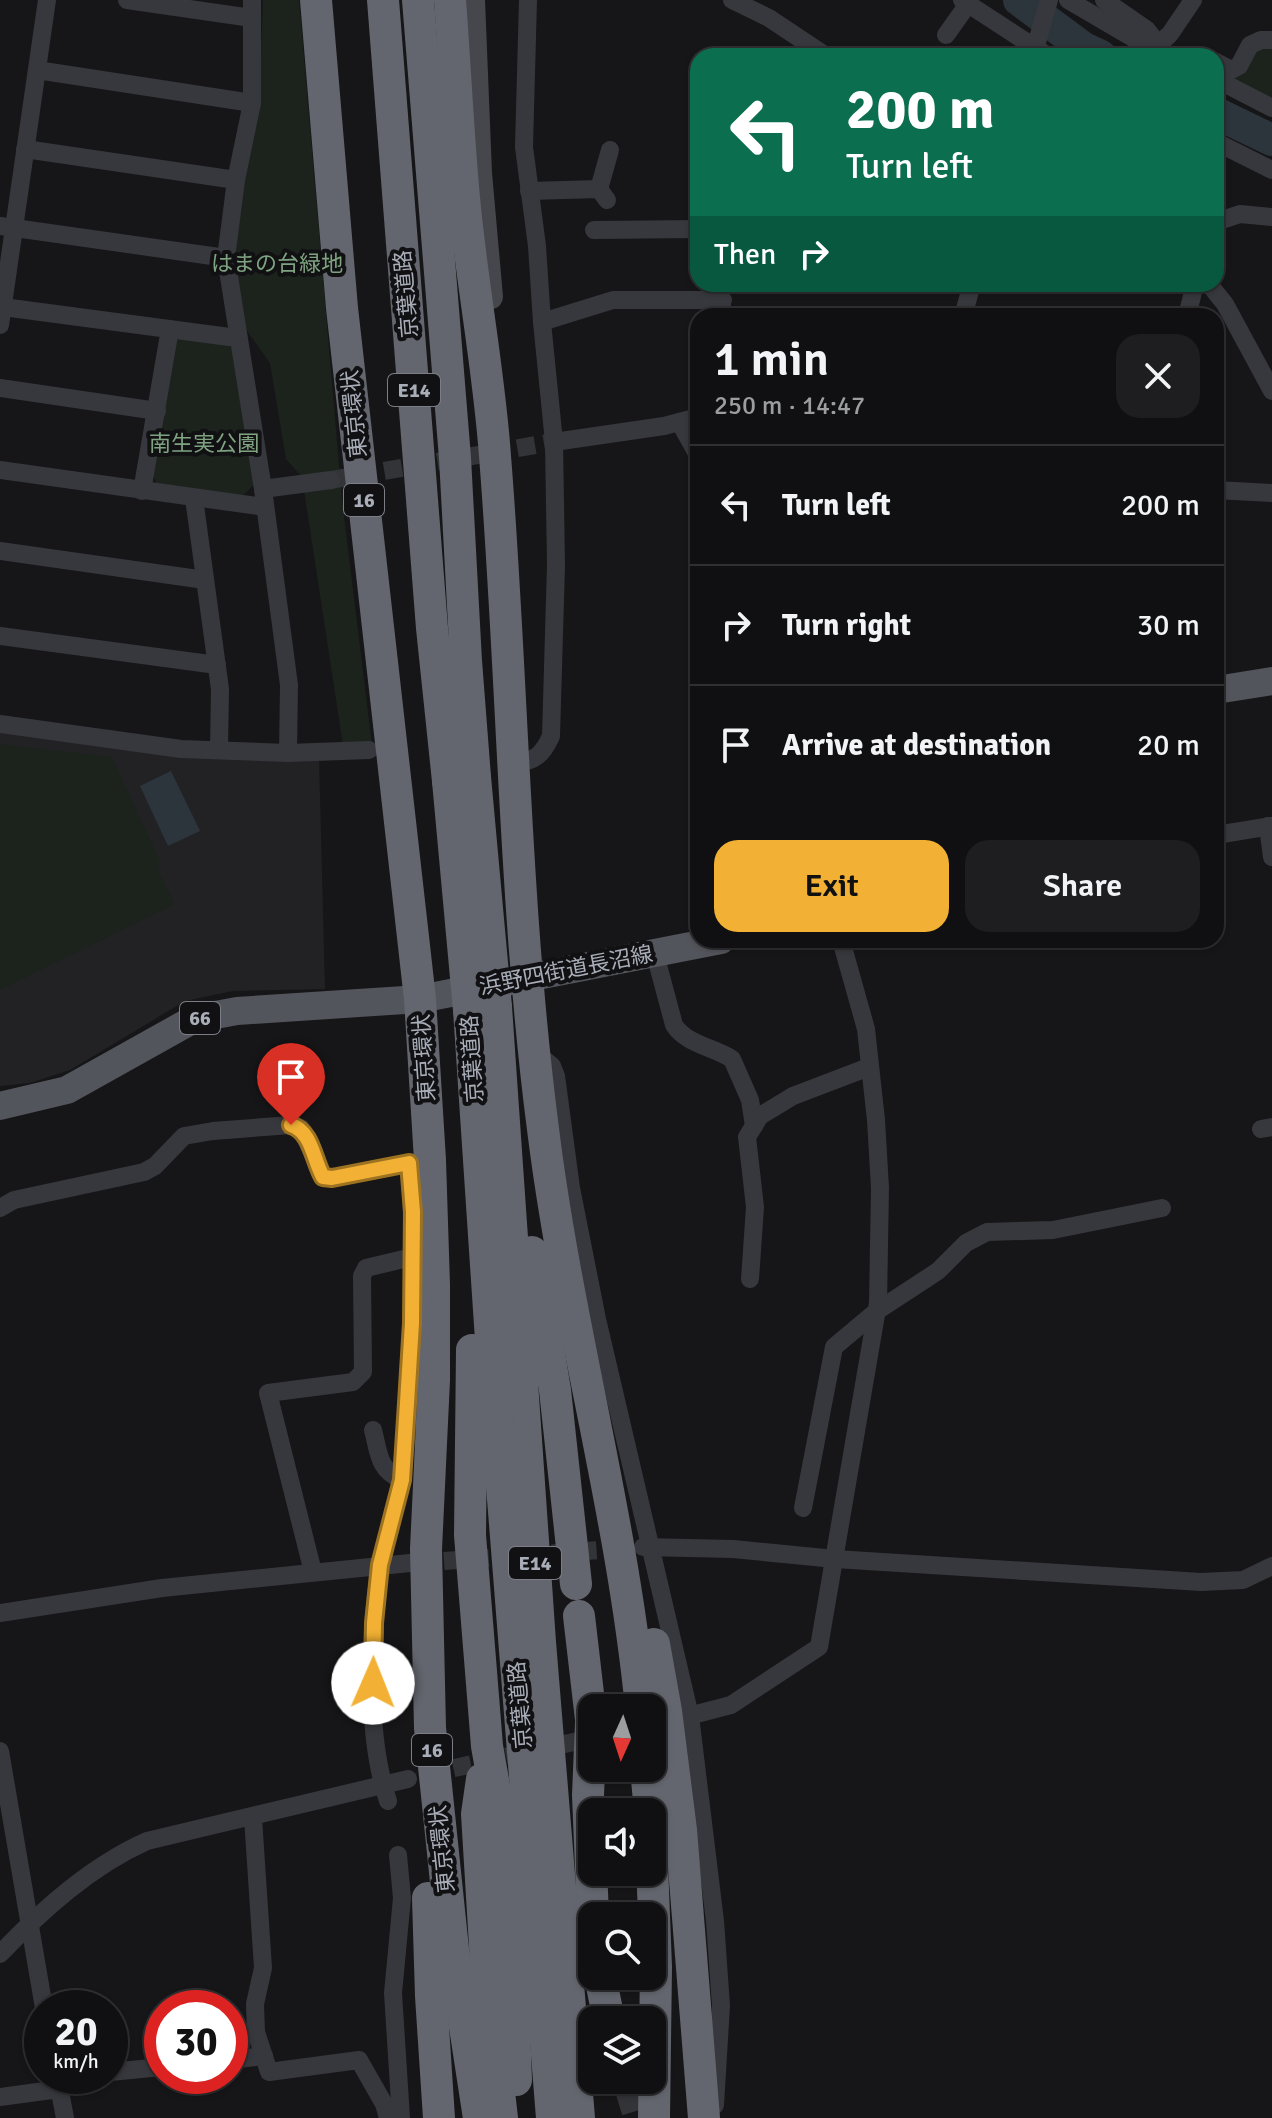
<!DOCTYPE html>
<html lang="en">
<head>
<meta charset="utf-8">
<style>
	body { margin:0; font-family:Signika,"Noto Sans JP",sans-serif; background:#1e1e20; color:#f1f3f6; height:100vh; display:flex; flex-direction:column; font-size:30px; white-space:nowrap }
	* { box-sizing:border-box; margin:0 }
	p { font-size:26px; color:#9c9d9f }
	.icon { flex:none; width:44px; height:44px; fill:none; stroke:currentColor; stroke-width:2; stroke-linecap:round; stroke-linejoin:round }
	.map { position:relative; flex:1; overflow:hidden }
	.panel { position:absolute; left:690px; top:308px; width:534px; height:640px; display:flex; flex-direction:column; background:#101012; border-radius:24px; box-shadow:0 2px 6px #0004,0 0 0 2px #303032 }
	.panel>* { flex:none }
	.hud { position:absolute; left:690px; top:48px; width:534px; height:244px; border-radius:24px; box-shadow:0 2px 6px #0004,0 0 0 2px #303032; background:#0b6e4f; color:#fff; overflow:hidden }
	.needle { width:52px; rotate:183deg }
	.tools { position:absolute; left:578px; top:1694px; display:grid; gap:16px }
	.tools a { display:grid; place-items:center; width:88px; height:88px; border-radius:16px; background:#101012; box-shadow:0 2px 6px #0004,0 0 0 2px #303032; font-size:40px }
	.speed { position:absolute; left:24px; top:1990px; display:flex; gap:16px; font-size:40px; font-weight:700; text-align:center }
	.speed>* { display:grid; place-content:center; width:104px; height:104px; border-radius:50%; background:#101012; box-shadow:0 2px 6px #0004,0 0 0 2px #303032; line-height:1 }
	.speed small { font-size:20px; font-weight:400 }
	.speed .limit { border:12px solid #d22; background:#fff; color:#111 }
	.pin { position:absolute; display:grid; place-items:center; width:68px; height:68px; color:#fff; margin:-82px -34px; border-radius:50% 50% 50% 0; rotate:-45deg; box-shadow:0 0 8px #0007 }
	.pin .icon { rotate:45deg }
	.me { position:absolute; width:88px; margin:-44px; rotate:1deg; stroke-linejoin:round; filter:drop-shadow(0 0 6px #0008) }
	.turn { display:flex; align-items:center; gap:28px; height:168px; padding:0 24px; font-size:36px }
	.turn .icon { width:104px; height:104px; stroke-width:2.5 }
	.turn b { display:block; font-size:56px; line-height:68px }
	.then { display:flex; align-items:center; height:76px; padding:0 24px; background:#0003; gap:16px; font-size:30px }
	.round { display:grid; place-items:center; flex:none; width:84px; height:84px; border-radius:24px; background:#1e1e20 }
	.head { display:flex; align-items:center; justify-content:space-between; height:136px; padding:0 24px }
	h1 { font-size:48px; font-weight:600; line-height:60px }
	.primary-button { display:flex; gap:16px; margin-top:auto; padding:16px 24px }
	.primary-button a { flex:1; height:92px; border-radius:24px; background:#f2b134; color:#111; font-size:32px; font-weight:600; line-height:92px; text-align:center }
	.primary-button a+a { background:#1e1e20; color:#f1f3f6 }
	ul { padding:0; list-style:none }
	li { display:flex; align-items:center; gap:24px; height:120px; padding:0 24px; border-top:2px solid #303032 }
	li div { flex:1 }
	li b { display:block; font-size:30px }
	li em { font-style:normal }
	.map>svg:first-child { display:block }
</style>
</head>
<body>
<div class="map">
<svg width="1272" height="2118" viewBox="0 0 1272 2118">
	<rect width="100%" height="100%" fill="#161618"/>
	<path fill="#222225" d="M0 729 319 758 325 989 233 991 185 1001 70 1070 30 1083 0 1086Z"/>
	<g fill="#1c231d">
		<path d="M263 0H299L342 500 372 745H343L302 477 286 459 270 363 239 320 231 260 239 180 259 106Z"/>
		<path d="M1272 44V103L1216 75 1254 50Z"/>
		<path d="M178 337 223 341 235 351 257 482 241 497 157 484 153 476 171 344Z"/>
		<path d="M0 744 112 757 162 865 157 868 175 904 0 990Z"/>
	</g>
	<path fill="#2c353c" d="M171 771 200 831 168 846 140 786Z"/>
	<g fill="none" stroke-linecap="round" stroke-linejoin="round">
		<g stroke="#2c353c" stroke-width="32">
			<path d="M1019 0 1084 48 1101 56"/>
			<path d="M1216 113 1272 140"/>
		</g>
		<g stroke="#333438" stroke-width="18" stroke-dasharray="18 9" stroke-linecap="butt">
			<path d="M331 480 554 442"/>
			<path d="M417 1563 627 1548"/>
			<path d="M427 1774 592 1738"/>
		</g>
		<path stroke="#333438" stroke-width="32" stroke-dasharray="32 16" stroke-linecap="butt" d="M628 2080 640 2118"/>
		<g stroke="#37383d" stroke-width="18">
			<path d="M127 0 252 18"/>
			<path d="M252 0V103L236 180 226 258 263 489 289 685 288 753"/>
			<path d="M732 0 769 18 826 56"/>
			<path d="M962 0 1048 56"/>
			<path d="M1068 0 1133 38 1166 53"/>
			<path d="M1104 0 1147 30 1163 50"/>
			<path d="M946 35 968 4"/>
			<path d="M1158 45 1170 34 1193 0"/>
			<path d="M1033 56 1049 0"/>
			<path d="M1216 62 1231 70 1239 66 1250 45 1261 40H1272"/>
			<path d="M37 70 252 103"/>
			<path d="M1216 79 1272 108"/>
			<path d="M1216 142 1272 170"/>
			<path d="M25 149 236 180"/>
			<path d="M698 169V172"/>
			<path d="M599 189 610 150"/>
			<path d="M529 191 599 189 607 200"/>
			<path d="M1216 222 1240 214 1272 217"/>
			<path d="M0 226 226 258"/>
			<path d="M594 230 698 229"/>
			<path d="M720 284 723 316"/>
			<path d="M1209 284 1225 304 1272 391"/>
			<path d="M3 307 237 338"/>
			<path d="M963 316 972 284"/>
			<path d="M1187 316 1195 284"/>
			<path d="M542 322 613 300H723"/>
			<path d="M0 325 47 0"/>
			<path d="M0 388 157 411"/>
			<path d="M680 423 698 455"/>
			<path d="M554 442 664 426 698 417"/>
			<path d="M0 470 265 507"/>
			<path d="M263 489 331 480"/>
			<path d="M1216 490 1272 493"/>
			<path d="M142 491 170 329"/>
			<path d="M194 498 220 689 219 749"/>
			<path d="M0 551 205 580"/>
			<path d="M0 636 217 665"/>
			<path d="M0 724 181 749 288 753 369 750"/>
			<path d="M514 763C535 762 543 754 551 736L556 565 554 442 542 322 537 246 524 147 528 0"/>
			<path d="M1268 826 1272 857"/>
			<path d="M1216 835 1272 826"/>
			<path d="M655 954 674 1025C686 1044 713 1047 732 1059L750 1100 754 1126"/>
			<path d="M535 1052 552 1066 556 1076 571 1188 597 1319 690 1716 715 1921 721 2006 715 2105"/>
			<path d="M1261 1129 1272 1127"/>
			<path d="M0 1208 14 1200 144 1172 155 1166 184 1136 213 1131 291 1125 301 1128 323 1177 332 1178 409 1163"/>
			<path d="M750 1279 755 1207 747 1137 760 1116 793 1096 869 1067"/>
			<path d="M373 1430C379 1453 378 1470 402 1480"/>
			<path d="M803 1508 834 1347 877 1311 938 1271 966 1243 987 1232 1053 1230 1162 1208"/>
			<path d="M643 1547 733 1549 835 1559 1201 1582 1243 1580 1272 1566"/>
			<path d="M313 1572 268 1393 353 1382 363 1372 362 1276 366 1268 412 1257"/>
			<path d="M0 1613 162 1588 410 1563"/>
			<path d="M681 1718 731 1705 819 1647 878 1303 880 1188 876 1120 866 1029 841 940"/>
			<path d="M0 1751 44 2008"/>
			<path d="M388 1801C366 1736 369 1633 380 1566 385 1536 398 1508 402 1478 414 1375 417 1267 409 1163L430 1160"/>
			<path d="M253 1818 263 1968 255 2004 256 2032 269 2072 359 2060 384 2104 388 2118"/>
			<path d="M398 1855 402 1898 393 1993 401 2118"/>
			<path d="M0 1954C42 1910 91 1866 147 1841L408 1779"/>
			<path d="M230 2060 264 2056"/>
			<path d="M110 2072 162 2067"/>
			<path d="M57 2076 65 2118"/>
			<path d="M0 2097 59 2089"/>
		</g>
		<path stroke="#45474d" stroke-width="24" d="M473 0 480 173 491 297"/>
		<g stroke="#53555c" stroke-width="28">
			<path d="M1216 690 1272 681"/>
			<path d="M0 1106 67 1090 194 1019 237 1011 420 999 721 940"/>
		</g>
		<g stroke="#63666e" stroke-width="32">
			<path d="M316 0 342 308 420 999 430 1160 434 1285V1380L426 1549 430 1728 453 1949 479 2118"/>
			<path d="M383 0 432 628 448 781"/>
			<path d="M418 0 455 458 466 661 475 777"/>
			<path d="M450 0C455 66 458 132 464 198 472 285 489 370 495 456 513 680 514 906 543 1129 567 1323 622 1512 641 1708"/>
			<path d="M496 1007 540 1642 579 2118"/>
			<path d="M469 1010 494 1385 552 2118"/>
			<path d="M532 1252 555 1390 576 1584"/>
			<path d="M472 1350 470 1535 487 1746 499 1814 510 1922 516 2080"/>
			<path d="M579 1616 592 1728"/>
			<path d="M654 1644 666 1711 681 1830 704 2118"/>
			<path d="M591 1723 588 1795 593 1916"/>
			<path d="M646 1768 650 1812"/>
			<path d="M482 1779 477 1814 488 1995 502 2118"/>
			<path d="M652 1864 656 1967 654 2118"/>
			<path d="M428 1898 431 1996 439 2118"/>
			<path d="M600 1976 609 2020"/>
		</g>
		<g stroke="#63666e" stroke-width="32">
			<path d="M475 777 496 1007"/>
			<path d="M448 781 469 1010"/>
		</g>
	</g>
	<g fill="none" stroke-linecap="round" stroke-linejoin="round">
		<defs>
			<path id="route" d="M291 1125C312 1132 313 1159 323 1177L332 1178 409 1163 413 1212 412 1323 407 1403 402 1480 380 1565 374 1623 373 1683"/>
		</defs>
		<use href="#route" stroke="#9d7322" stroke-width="20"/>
		<use href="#route" stroke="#f2b134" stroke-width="14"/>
	</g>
	<g text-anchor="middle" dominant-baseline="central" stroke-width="8" stroke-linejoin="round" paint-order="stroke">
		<g fill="#111113" stroke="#7b7e86" stroke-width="2">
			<rect x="388" y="374" width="52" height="32" rx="6"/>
			<rect x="344" y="484" width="40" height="32" rx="6"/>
			<rect x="180" y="1002" width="40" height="32" rx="6"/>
			<rect x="509" y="1547" width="52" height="32" rx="6"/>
			<rect x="412" y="1734" width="40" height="32" rx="6"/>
		</g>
		<g font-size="20" font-weight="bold" fill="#a8adb8">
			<text x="414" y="390">E14</text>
			<text x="364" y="500">16</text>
			<text x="200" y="1018">66</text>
			<text x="535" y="1563">E14</text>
			<text x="432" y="1750">16</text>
		</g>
		<g font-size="22" fill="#7fa381" stroke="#111113">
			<text x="277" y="263">はまの台緑地</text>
			<text x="204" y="443">南生実公園</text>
		</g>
		<g font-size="22" fill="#a8adb8" stroke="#111113">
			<text transform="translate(406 294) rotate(-95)">京葉道路</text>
			<text transform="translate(354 414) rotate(-96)">東京環状</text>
			<text transform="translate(566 970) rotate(-11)">浜野四街道長沼線</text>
			<text transform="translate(424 1058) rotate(-94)">東京環状</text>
			<text transform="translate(472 1059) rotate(-94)">京葉道路</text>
			<text transform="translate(520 1705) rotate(-95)">京葉道路</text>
			<text transform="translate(442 1849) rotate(-96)">東京環状</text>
		</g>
	</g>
</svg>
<div class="tools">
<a><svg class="needle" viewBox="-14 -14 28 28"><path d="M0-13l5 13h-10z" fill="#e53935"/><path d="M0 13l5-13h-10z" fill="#9c9d9f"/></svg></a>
<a><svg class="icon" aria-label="sound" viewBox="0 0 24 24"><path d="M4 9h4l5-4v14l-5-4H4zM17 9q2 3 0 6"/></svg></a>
<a><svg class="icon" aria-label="search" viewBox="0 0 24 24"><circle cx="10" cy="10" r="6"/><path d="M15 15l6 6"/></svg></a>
<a><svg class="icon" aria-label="layers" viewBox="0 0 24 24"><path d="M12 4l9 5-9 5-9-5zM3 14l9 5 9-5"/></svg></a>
</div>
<div class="speed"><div>20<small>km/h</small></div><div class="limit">30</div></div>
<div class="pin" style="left:291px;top:1125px;background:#d93025"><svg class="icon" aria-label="arrive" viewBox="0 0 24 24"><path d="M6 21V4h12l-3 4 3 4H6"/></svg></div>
<svg class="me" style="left:373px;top:1683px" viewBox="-20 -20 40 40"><circle r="19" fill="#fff"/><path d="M0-13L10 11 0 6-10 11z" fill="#f2b134"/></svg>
<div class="hud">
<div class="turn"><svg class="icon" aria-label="left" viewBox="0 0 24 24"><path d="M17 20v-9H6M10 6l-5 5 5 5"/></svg><div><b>200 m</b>Turn left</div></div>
<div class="then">Then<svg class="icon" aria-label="right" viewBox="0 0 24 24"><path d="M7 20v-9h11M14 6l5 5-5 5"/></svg></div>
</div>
<section class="panel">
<div class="head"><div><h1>1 min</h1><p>250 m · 14:47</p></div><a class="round"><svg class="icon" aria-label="close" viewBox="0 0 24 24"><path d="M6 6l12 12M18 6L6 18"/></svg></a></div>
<ul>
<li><svg class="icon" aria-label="left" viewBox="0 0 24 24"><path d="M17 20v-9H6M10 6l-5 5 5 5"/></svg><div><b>Turn left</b></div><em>200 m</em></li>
<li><svg class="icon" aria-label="right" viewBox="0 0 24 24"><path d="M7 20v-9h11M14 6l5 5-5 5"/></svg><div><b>Turn right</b></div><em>30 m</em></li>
<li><svg class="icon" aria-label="arrive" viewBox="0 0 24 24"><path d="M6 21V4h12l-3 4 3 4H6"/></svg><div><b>Arrive at destination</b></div><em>20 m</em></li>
</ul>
<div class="primary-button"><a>Exit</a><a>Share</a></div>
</section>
</div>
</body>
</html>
